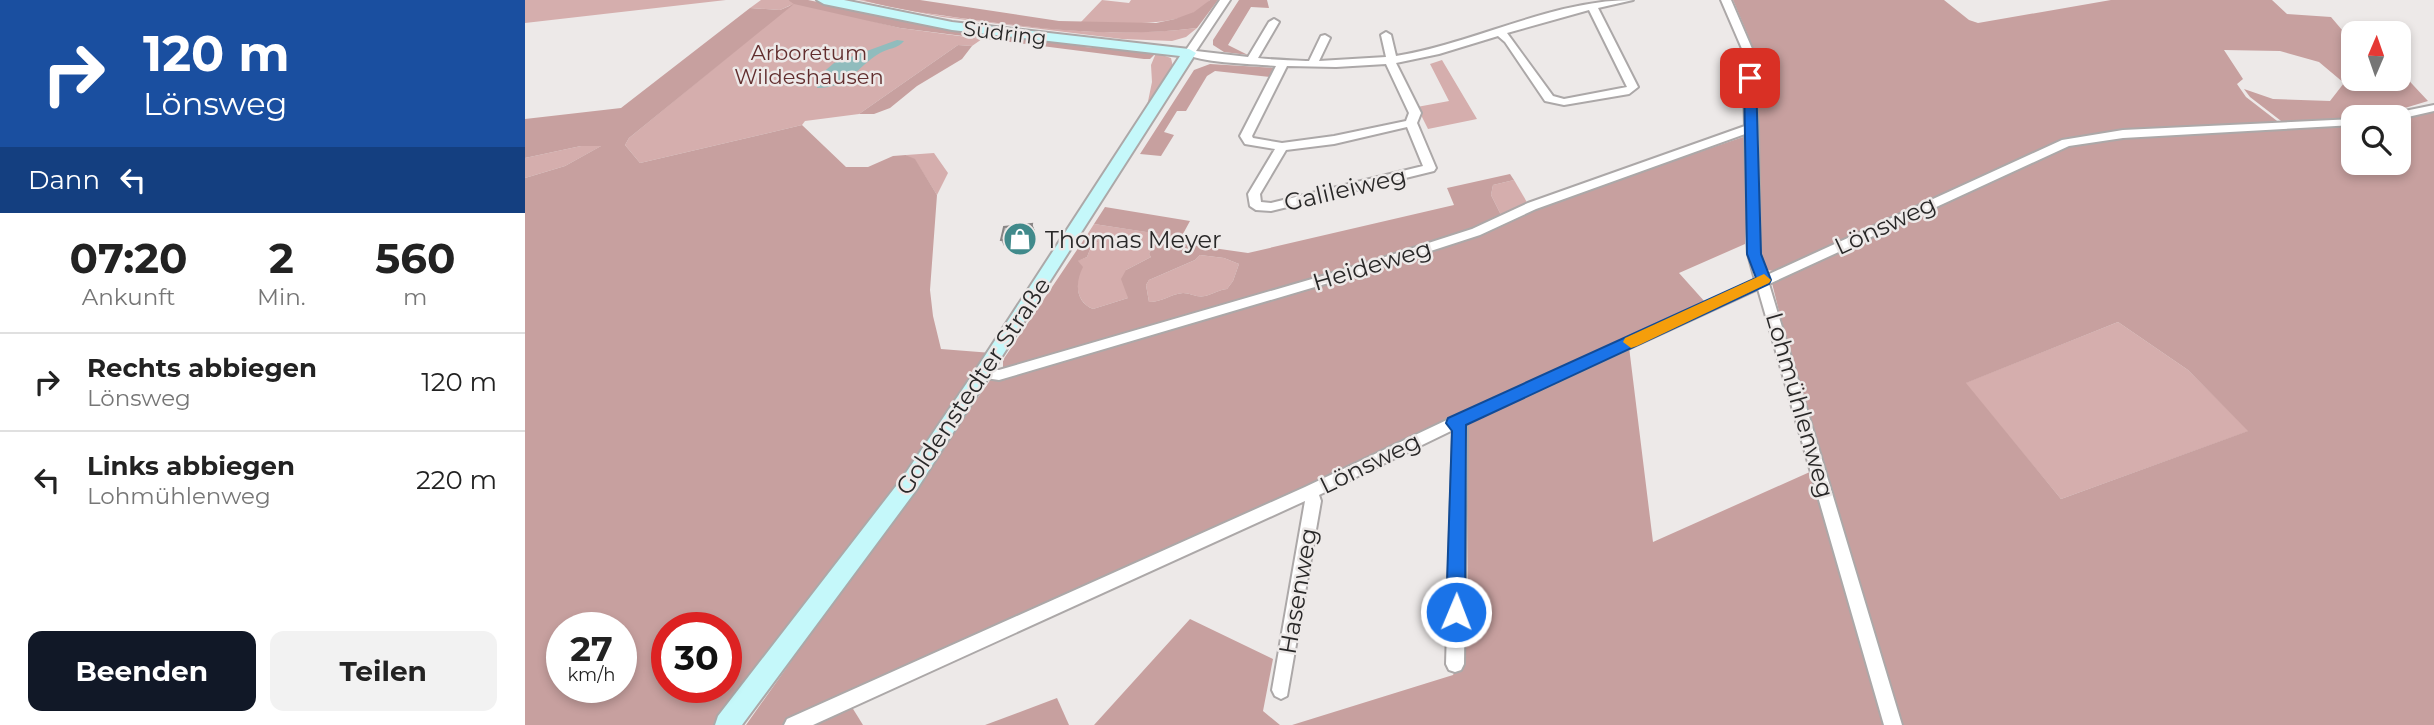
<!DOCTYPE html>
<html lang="de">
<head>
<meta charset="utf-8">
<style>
	body { margin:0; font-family:Montserrat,sans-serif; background:#f2f2f2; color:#222; height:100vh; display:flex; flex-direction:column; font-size:26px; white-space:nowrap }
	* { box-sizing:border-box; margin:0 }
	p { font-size:23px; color:#767676 }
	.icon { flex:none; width:38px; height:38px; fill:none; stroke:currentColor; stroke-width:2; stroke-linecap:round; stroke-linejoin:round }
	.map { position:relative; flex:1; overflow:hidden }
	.sheet { display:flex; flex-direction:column; background:#fff; width:525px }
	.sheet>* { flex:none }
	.banner { background:#1a4fa0; color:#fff; overflow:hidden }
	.needle { width:46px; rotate:2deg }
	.buttons { position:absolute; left:1816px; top:21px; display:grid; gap:14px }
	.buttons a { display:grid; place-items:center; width:70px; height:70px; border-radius:14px; background:#fff; box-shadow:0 4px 10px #0003; font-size:35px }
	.speed { position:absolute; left:21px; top:612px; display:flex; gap:14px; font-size:35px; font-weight:700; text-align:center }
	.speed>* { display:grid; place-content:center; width:91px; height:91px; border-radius:50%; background:#fff; box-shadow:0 4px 10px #0003; line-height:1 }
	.speed small { font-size:18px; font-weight:400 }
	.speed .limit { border:10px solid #d22; background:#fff; color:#111 }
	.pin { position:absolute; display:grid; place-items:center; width:60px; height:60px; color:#fff; margin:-30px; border-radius:14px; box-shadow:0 4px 10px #0006 }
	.me { position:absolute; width:77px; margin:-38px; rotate:1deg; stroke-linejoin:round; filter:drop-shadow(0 0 5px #0008) }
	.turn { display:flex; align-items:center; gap:24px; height:147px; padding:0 28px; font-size:32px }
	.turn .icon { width:91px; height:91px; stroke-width:2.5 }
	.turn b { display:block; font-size:49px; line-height:60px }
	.then { display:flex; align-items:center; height:66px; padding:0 28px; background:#0003; gap:14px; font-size:26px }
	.eta { display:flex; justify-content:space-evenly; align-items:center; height:119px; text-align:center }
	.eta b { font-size:42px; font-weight:700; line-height:49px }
	.action { display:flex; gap:14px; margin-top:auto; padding:14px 28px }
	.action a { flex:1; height:80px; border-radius:14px; background:#111827; color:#fff; font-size:28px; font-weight:700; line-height:80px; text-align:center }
	.action a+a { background:#f2f2f2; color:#222 }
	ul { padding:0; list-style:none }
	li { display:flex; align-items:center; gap:21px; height:98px; padding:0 28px; border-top:2px solid #e0e0e0 }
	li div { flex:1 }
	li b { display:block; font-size:26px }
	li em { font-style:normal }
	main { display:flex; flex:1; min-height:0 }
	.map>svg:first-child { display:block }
</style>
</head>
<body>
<main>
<section class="sheet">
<div class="banner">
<div class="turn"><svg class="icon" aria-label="right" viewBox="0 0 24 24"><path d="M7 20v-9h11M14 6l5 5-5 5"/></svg><div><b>120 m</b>Lönsweg</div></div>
<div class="then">Dann<svg class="icon" aria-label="left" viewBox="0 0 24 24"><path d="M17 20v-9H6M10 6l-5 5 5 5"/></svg></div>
</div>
<div class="eta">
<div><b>07:20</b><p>Ankunft</p></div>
<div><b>2</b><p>Min.</p></div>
<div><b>560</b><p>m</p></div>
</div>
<ul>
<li><svg class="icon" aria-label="right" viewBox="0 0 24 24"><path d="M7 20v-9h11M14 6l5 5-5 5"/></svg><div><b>Rechts abbiegen</b><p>Lönsweg</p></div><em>120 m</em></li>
<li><svg class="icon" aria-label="left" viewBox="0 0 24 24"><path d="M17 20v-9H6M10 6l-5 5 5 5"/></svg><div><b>Links abbiegen</b><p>Lohmühlenweg</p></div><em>220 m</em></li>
</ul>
<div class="action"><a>Beenden</a><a>Teilen</a></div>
</section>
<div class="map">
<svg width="1909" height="725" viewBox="0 0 1909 725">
	<rect width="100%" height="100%" fill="#ede9e8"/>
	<g fill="#d5aead">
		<path d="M0 0H201L0 23Z"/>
		<path d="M236 0H263L375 28 457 39 447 46 433 45 334 114 280 121 277 125 115 163 100 145 104 138 266 5 255 10 225 8Z"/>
		<path d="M333 0C359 0 386 11 412 15 499 27 584 39 672 28L661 37 647 41 597 39 417 17Z"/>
		<path d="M577 0 604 3 606 0H685C660 31 592 22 556 22Z"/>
		<path d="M631 53 646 58 648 67 621 111 627 82 626 65Z"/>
		<path d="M917 60 952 119 903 129 892 107 924 101 905 64Z"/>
		<path d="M78 145 40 166 0 178V158L56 146Z"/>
		<path d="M409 153 423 173 412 195 390 160 381 155Z"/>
		<path d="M989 180 1003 204 977 217 966 195 968 185Z"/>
		<path d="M569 224 635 234 624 254 626 257 601 270 603 298 568 309C548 301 553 280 552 261L562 257 566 247 574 241 562 235Z"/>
		<path d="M675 255 699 258 714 264 708 281 702 289C693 290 688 294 680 296 672 298 665 293 658 293 646 294 637 302 624 302L621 285 624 280 670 260Z"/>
		<path d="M1593 322 1663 370 1724 431 1536 499 1440 383Z"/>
	</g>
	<g fill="#c7a09f" fill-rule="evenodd">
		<path d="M263 0H283L420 28 558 45 560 47 631 53 625 59H619L375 28 269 4 104 138 100 145 115 163 277 125 321 167H343L368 156 381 155 390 159 412 195 405 290 408 316 416 349 467 353 347 530 196 725H0V178L40 166 76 146H56L0 158V119L96 108 225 8 255 10 269 4ZM37 628H96V688H37ZM142 628H201V688H142Z"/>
		<path d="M338 0H395L534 21 631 23 650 19 669 12 685 0H693L672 28C595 38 520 30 443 19 408 14 372 10 338 0Z"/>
		<path d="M714 0H742L744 8 726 7 703 45 723 55 699 52 688 45V40Z"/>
		<path d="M1208 0H1419L1444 20 1453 23 1586 0H1747L1762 14 1806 17 1829 44V79H1874V70L1903 101 1850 117 1760 124 1725 97 1719 89 1748 99 1805 101 1819 83 1794 62 1755 51 1699 50 1718 79 1712 84 1721 97 1756 124 1540 138 1249 271 1241 270 1235 251 1228 60 1224 38Z"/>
		<path d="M433 45 447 46 437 59 392 86 365 108 349 114H334Z"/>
		<path d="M685 64 750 68 745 77 690 71 682 76 661 111H652L639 132 649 135 636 156 615 154 669 70Z"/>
		<path d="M1909 111V725H1374L1273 388 1247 283 1337 238 1540 147 1567 141 1829 125V163H1874V118ZM1593 322 1663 370 1723 431 1536 499 1441 383Z"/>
		<path d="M1224 135 1220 244 1154 273 1180 302 931 419 261 725H221L466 379 840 270 1006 209Z"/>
		<path d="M985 174 989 180 968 185 966 195 977 217 909 244 483 370 478 367V360L562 235 574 241 566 247 562 257 553 261 558 267C550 282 550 302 568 309L603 298 596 279 601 270 626 257 624 254 634 234 569 224 580 207 665 221 653 243 723 253 929 205 922 188ZM675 255 699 258 714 264 708 281 702 289C693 290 688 294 680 296 672 298 665 293 658 293 646 294 637 302 624 302L621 285 624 280 670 260Z"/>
		<path d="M1104 347 1128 542 1287 471 1358 725H767L928 675 943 643 942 421Z"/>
		<path d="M665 619 748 659 738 711 755 725H569Z"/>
		<path d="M532 698 544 725H460Z"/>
		<path d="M325 704 338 725H280Z"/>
	</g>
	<path fill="#90bcbd" d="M372 40 379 41C373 49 363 48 355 53 330 68 325 88 292 88L295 75 309 63Z"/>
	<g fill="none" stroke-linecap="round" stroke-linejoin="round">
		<defs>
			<g id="minor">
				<path d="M695 0H705L671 51 723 57 744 22 749 19 754 22 733 58C750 60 764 60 781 61H784L796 36 800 35 805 38 794 61 861 57 856 35 861 32 866 35 871 56C951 43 1027 0 1108 0L1073 8 1113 87 1104 94 1039 105 1020 101 980 42 973 36 914 54 871 63 896 113 892 123 911 168 909 171 746 211 731 210 725 206 723 194 750 149 720 144 715 136 751 66C730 64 674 63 659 53ZM1064 10 1102 87 1039 99 1028 96 982 33ZM861 64 884 113 881 121 809 136 757 143 728 138 727 136 762 66 811 67ZM882 127 898 166 746 203 736 202 735 194 761 150 809 144Z"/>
				<path d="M1196 0H1206L1228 51 1233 127 1235 254 1242 275 1537 140 1598 130 1829 119V125L1598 138 1544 146 1244 284 1377 725H1359L1233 289 940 424 942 428 939 664 936 670 930 672 924 670 921 664 928 430 794 495 796 501 762 696 756 699 750 696 747 690 780 501 288 725H259L262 719 780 487 924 419 1230 280 1223 254 1220 134 1011 209 955 235 844 271 474 380 454 377 452 373 454 369 474 370 835 265 947 229 1003 203 1220 126 1218 51Z"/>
				<path d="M1909 105V111L1874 119 1859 117 1865 114Z"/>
			</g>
			<path id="secondary" d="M292 0H319L427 22 664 49 671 53 392 489 217 725H190L193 716 378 477 452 368 655 56 427 30 299 4Z"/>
		</defs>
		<use href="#minor" stroke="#aca8a8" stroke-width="4"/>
		<use href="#secondary" stroke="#aca8a8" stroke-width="4"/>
		<use href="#minor" fill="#fff" fill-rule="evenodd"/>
		<use href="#secondary" fill="#c5f8fa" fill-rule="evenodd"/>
	</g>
	<path fill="#a7a3a3" d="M507 224 510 231 507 244 479 246 476 240Z"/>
	<path fill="#888585" d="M507 224 510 231 507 244 504 238Z"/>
	<path fill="#c2bebe" stroke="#888585" stroke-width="2" d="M507 224 504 238 476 240 479 227Z"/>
	<path fill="#1a73e8" stroke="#114b97" stroke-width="2" d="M1225 74 1231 78 1236 254 1246 280 1244 284 941 425 940 612 938 618 931 621 924 618 921 612 927 431 921 423 923 418 1231 278 1222 254 1219 78Z"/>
	<path fill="#f59e0b" d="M1239 274 1246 280 1244 283 1112 346 1106 348 1098 342 1100 338Z"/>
	<defs>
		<symbol id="shop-disc" viewBox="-11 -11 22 22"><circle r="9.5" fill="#418a8b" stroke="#ede9e8"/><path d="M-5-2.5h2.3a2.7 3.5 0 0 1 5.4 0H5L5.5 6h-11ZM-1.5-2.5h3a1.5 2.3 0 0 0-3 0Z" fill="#fff"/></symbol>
	</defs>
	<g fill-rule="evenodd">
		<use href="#shop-disc" x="476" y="220" width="38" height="38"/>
	</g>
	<g text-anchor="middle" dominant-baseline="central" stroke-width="5" stroke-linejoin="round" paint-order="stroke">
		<g font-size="21" fill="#292828" stroke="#ede9e8">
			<text transform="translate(480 33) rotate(7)">Südring</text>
		</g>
		<g font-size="21" fill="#622e2e" stroke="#ede9e8">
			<text x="284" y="52">Arboretum<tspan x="284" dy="24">Wildeshausen</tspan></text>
		</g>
		<g font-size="24" fill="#292828" stroke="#ede9e8">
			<text transform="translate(820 189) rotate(-13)">Galileiweg</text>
			<text transform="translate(1360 225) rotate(-25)">Lönsweg</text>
			<text transform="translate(847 265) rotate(-17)">Heideweg</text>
			<text transform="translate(448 386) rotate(-56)">Goldenstedter Straße</text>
			<text transform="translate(1275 405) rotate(74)">Lohmühlenweg</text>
			<text transform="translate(845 463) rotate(-26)">Lönsweg</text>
			<text transform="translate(773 591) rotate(-80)">Hasenweg</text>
		</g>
		<g font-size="24" fill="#292828" stroke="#ede9e8" text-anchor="start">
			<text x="520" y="239">Thomas Meyer</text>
		</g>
	</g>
</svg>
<div class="buttons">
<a><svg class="needle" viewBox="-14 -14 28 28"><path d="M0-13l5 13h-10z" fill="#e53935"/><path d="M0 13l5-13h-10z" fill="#767676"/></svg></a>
<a><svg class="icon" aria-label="search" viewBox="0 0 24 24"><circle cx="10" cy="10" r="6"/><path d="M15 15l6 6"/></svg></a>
</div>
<div class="speed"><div>27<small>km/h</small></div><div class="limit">30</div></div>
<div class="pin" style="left:1225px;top:78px;background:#d93025"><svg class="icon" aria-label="arrive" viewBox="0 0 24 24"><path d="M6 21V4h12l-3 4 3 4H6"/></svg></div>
<svg class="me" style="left:931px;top:612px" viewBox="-20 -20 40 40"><circle r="17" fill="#1a73e8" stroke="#fff" stroke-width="3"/><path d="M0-11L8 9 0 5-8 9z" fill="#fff"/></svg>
</div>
</main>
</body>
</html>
